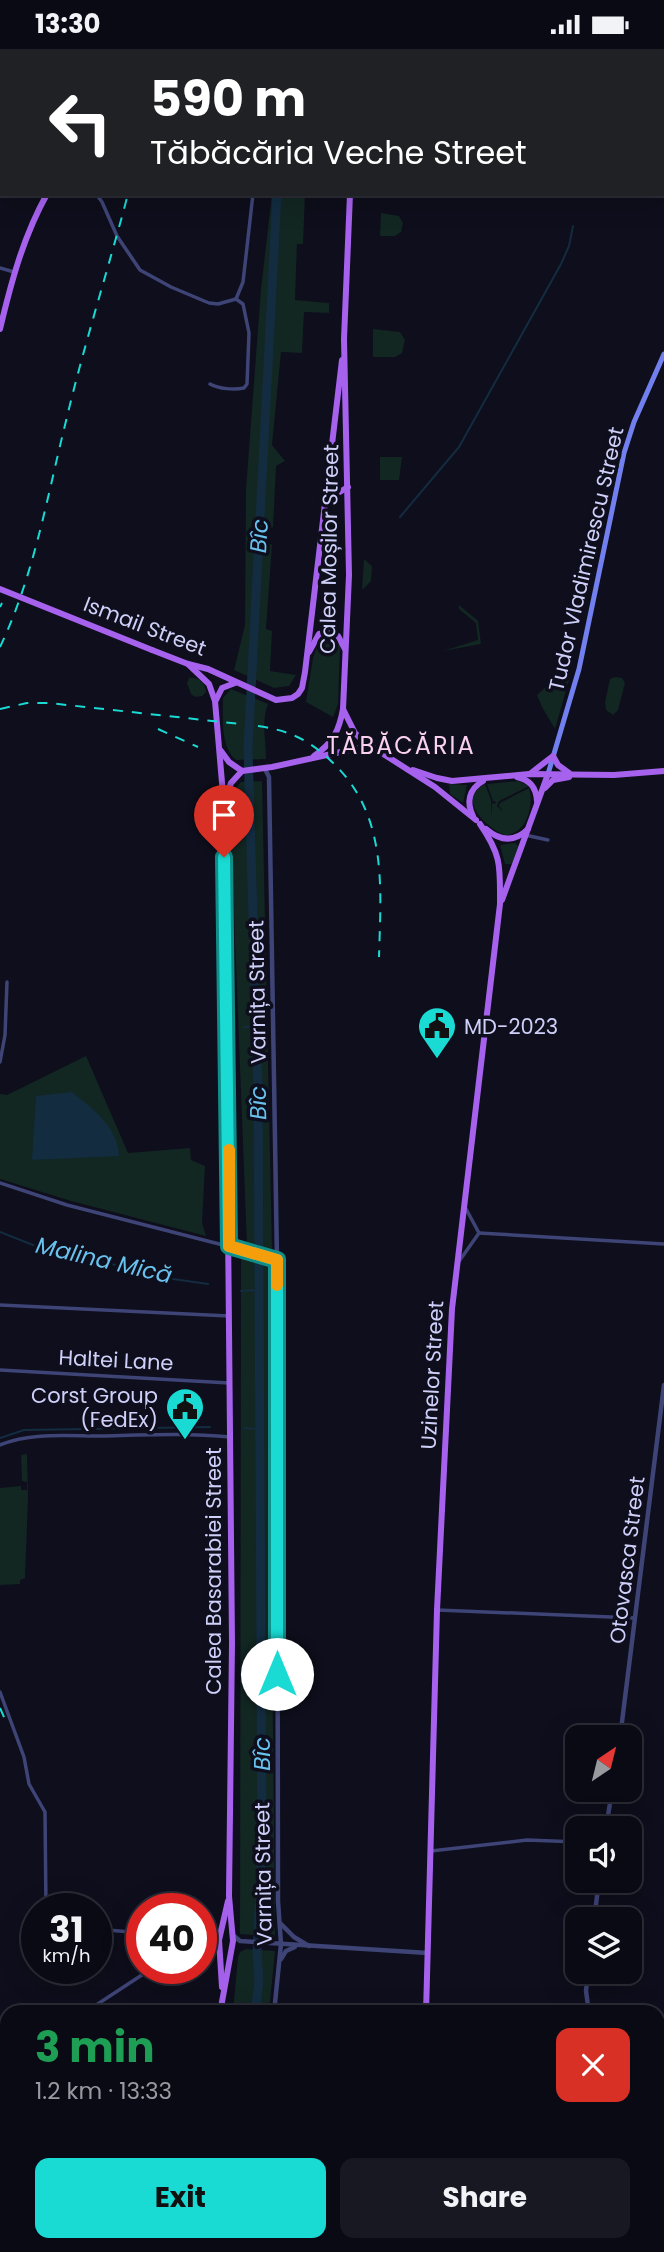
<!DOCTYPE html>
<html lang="en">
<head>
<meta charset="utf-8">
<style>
	body { margin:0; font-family:Poppins,sans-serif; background:#181822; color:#f1f3f6; height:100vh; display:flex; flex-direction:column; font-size:26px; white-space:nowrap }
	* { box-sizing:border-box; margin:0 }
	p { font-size:23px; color:#999aa0 }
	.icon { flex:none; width:38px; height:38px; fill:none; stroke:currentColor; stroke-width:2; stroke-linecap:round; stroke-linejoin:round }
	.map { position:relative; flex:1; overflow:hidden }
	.drawer { position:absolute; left:0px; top:1956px; width:665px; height:247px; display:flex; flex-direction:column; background:#0a0a15; border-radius:21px 21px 0 0; box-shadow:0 7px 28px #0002,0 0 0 2px #2a2b34 }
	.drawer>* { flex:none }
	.hud { position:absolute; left:0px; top:0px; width:665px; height:147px; box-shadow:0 7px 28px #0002,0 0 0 2px #2a2b34; background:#202124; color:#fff; overflow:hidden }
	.needle { width:46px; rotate:35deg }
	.controls { position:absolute; left:565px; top:1676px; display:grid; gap:14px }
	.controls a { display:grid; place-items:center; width:77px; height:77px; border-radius:14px; background:#0a0a15; box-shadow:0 7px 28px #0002,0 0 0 2px #2a2b34; font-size:35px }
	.speed { position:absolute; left:21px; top:1844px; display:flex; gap:14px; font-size:35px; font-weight:700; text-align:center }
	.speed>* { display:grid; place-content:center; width:91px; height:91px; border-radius:50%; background:#0a0a15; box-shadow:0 7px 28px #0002,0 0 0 2px #2a2b34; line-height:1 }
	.speed small { font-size:18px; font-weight:400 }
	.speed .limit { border:10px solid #d22; background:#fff; color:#111 }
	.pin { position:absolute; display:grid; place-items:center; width:60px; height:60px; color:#fff; margin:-72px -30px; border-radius:50% 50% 50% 0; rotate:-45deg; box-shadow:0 0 7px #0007 }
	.pin .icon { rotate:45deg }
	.me { position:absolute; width:77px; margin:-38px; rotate:0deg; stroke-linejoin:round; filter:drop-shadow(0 0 5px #0008) }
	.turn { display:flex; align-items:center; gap:24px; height:147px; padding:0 35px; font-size:32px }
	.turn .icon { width:91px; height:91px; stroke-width:2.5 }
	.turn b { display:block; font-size:49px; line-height:60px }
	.round { display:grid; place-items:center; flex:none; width:74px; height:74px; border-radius:14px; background:#181822 }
	.headline { display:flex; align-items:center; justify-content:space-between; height:119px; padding:0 35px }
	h1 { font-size:42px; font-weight:700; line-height:52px; color:#1e9e55 }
	.button { display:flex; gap:14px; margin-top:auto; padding:14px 35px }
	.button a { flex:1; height:80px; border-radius:14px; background:#19dbd4; color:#111; font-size:28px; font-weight:700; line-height:80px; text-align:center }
	.button a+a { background:#181822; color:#f1f3f6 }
	.status { display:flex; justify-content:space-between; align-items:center; height:49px; padding:0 35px; background:#0a0a15; direction:ltr }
	.status svg { height:19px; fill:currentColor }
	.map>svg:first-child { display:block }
</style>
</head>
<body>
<div class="status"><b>13:30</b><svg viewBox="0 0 49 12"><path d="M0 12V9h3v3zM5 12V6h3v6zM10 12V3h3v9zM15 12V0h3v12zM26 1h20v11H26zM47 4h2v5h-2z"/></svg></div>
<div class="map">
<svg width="664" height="2203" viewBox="0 0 664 2203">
	<rect width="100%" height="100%" fill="#0e0e1c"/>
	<g fill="#122622">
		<path d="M272 145H305L303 195H297L295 251 329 254V264L304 263 302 304 281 303 272 396 285 412 276 417 273 478 269 480 267 493 272 496 266 580 272 582 270 622 296 626 289 637 274 639 234 621 245 576 246 440 261 240Z"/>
		<path d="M381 164 399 167 403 174 401 183 395 187H380Z"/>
		<path d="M373 280 400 283 405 291 402 304 395 308H373Z"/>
		<path d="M380 408H402L399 431H380Z"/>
		<path d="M364 510 372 517 371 532 362 541Z"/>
		<path d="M459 556 478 572 481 595 443 602 478 591 476 574 459 560Z"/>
		<path d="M329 586 337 590 340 596 338 655 333 668 306 653 313 609 320 590Z"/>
		<path d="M571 624 555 680 542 658 537 646 549 635Z"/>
		<path d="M615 628 622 629 625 634 618 661 613 666 606 661 605 653 610 630Z"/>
		<path d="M189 629C198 628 205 633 206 643L202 647 195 648 191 645 187 634Z"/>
		<path d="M231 640 268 655C261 673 266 690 266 710L236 711C220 697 223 669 223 649Z"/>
		<path d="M262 732 272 1202 247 1196 230 764 234 742 241 733Z"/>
		<path d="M518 732 529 737 499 752 497 757 503 763 499 757 500 754 529 739C535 758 525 787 504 786 486 778 456 751 485 735L491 751V768L492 754 495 755 496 753 493 752 487 735Z"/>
		<path d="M449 735 467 736 463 754 450 745Z"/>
		<path d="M515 794 518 797 512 815H505L500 796Z"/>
		<path d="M86 1007 128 1104 190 1099 191 1111 205 1117 202 1174 206 1187 71 1152 0 1130V1045L7 1046Z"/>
		<path d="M241 1206 272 1216 271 1476 275 1888 240 1885Z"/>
		<path d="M27 1405 28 1449 25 1529 20 1531V1535L0 1536V1439L21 1437V1441H27V1433L22 1432 21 1406Z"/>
		<path d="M246 1900 275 1902 269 1963H233L238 1908 240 1903Z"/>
		<path d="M203 2196H241L240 2203H202Z"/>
	</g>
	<path fill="#132c40" d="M72 1043C93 1060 118 1078 119 1107L32 1111 36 1047Z"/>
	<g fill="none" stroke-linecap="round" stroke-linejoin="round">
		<g stroke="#132c40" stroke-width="2">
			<path d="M400 468 459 398 561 215 569 197 573 177"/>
			<path d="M244 978 256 977"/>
			<path d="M0 1183 38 1198 67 1206 136 1220 166 1229 208 1235"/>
			<path d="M241 1242 253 1241 259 1244"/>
			<path d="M244 1379 260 1380"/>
			<path d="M0 1389 24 1381 210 1378"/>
		</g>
		<g stroke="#132c40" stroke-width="9">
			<path d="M304 2V0"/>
			<path d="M255 1964 259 1932 257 1903 262 1801 258 1041 248 699 277 145"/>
			<path d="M219 2203 220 2196"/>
		</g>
		<g stroke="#3e4476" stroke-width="3.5">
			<path d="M608 0V2"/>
			<path d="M65 2V0"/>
			<path d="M0 97H2"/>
			<path d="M96 145 102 153 117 187 140 221 171 238 209 254 218 255 236 250 243 255 249 284 247 335 244 339C234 341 219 340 210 335"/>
			<path d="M0 219 14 223"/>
			<path d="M236 250 243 233 253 145"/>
			<path d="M525 786 548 791"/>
			<path d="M0 1013 5 986 7 933"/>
			<path d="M0 1134 67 1156 227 1197"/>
			<path d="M465 1158 479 1184"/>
			<path d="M479 1184 664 1195"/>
			<path d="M460 1211 479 1184"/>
			<path d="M0 1256 229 1267"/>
			<path d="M0 1321 229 1334"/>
			<path d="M0 1396C31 1383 68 1387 101 1387 145 1386 187 1384 230 1388"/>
			<path d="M437 1561 635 1569"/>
			<path d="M0 1643 24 1708 29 1735 45 1763 46 1860"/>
			<path d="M431 1802 527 1791 578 1793"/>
			<path d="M96 1880 142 1884"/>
			<path d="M201 1890 219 1891"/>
			<path d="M84 1964 151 1920"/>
		</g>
		<g stroke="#3e4476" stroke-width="4.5">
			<path d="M265 720 269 728 277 1211 278 1852 281 1895 274 1964"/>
			<path d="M229 1197 277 1211"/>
			<path d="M620 1689 664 1336"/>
			<path d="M606 1780 612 1741"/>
			<path d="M594 1871 599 1832"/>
			<path d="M280 1874 294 1888 309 1897"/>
			<path d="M233 1886 240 1892 428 1904"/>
			<path d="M281 1910 286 1902 295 1898"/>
			<path d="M588 1923 586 1942 589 1964"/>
			<path d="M658 2192 664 2191"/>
			<path d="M635 2196 637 2203"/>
			<path d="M246 2203 247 2196"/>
		</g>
		<path stroke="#717fef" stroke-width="5" d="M548 725 579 620 624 404 634 373 664 305"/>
		<g stroke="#a662ed" stroke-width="6">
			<path d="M355 0V2"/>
			<path d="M115 2 116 0"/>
			<path d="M350 145 344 290 349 526 343 660 355 684 363 692 435 738 476 771"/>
			<path d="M0 280C11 234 23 188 47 145"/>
			<path d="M326 439 338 444 348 438"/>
			<path d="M152 601 188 615 208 620 276 651 292 649 298 645 302 639 305 623 342 311"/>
			<path d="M309 603 319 585 328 583 338 587 345 600"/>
			<path d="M188 615 209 635 215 652 224 757 232 1594 229 1847 233 1892 220 1964"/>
			<path d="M216 651 222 639 235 634"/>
			<path d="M221 702 229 713 242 722 272 718 359 699H372"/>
			<path d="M314 707C333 694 339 682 343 660"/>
			<path d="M413 721 437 729 452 732 529 725 614 726 664 722"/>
			<path d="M531 724 553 707 558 716 569 724"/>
			<path d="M517 728C530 731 536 738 537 752"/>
			<path d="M545 739 553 731 569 728"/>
			<path d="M225 752 231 734 242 722"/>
			<path d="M473 767C466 753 469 740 483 732"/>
			<path d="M486 780C500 792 514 794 528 780"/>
			<path d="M502 851 548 725"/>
			<path d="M222 1938 219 1891 228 1852"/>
			<path d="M426 1964 437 1561 452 1260 500 855C500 818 502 807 480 775"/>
			<path d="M459 2196 461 2203"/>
			<path d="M188 2203V2196"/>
		</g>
		<g stroke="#19dbd4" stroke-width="2" stroke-dasharray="10 9" stroke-linecap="butt">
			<path d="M166 2 167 0"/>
			<path d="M0 558 2 554"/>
			<path d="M0 598C34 527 47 448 66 372 84 296 108 221 128 145"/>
			<path d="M0 660 27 654H49L240 675"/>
			<path d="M258 677C287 681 308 690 330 711 388 764 381 836 379 908"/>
			<path d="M158 680 198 698"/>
			<path d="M0 1659 7 1675"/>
		</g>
		<path stroke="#a662ed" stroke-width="6" d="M0 540 152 601"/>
	</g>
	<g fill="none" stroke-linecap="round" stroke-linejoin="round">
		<defs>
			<path id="route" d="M224 808 229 1197 277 1211V1625"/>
		</defs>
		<use href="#route" stroke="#108e8a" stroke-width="18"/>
		<use href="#route" stroke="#19dbd4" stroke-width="12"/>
		<path stroke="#f59e0b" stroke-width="12" d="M229 1101V1197L277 1211V1236"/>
	</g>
	<defs>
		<symbol id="civic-pin" viewBox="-11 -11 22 30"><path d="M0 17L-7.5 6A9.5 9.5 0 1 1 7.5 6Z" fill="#19dbd4" stroke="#0e0e1c"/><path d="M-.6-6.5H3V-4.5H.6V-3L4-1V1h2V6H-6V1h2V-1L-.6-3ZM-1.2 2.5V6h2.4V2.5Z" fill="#111"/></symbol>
	</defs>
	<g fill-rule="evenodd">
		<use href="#civic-pin" x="415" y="955" width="44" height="60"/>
		<use href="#civic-pin" x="163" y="1336" width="44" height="60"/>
	</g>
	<g text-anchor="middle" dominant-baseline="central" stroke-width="7" stroke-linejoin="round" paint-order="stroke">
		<g font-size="21" fill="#cfd0f9" stroke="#0e0e1c">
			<text transform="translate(329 500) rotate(-89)">Calea Moșilor Street</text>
			<text transform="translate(586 510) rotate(-77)">Tudor Vladimirescu Street</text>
			<text transform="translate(145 577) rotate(21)">Ismail Street</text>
			<text transform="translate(257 943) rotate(-91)">Varnița Street</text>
			<text transform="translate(116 1311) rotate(3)">Haltei Lane</text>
			<text transform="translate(432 1326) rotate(-87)">Uzinelor Street</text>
			<text transform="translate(627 1511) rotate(-83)">Otovasca Street</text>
			<text transform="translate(213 1522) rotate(-90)">Calea Basarabiei Street</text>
			<text transform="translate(263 1825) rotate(-91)">Varnița Street</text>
		</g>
		<g font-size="21" fill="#cfd0f9" stroke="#0e0e1c" text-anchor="start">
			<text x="464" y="977">MD-2023</text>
			<text x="158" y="1346" text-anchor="end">Corst Group<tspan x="158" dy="24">(FedEx)</tspan></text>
		</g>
		<g font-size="23" font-style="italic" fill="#69c2ee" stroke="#0e0e1c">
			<text transform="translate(259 487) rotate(-87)">Bîc</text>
			<text transform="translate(258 1054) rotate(-91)">Bîc</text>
			<text transform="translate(104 1211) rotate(13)">Malina Mică</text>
			<text transform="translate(262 1705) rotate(-90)">Bîc</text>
		</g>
		<g font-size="24" letter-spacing="2" fill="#fad1f0" stroke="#0e0e1c">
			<text x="401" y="696">TĂBĂCĂRIA</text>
		</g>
	</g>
</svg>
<div class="controls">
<a><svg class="needle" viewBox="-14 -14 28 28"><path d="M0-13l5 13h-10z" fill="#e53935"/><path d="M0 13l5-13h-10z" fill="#999aa0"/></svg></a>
<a><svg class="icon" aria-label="sound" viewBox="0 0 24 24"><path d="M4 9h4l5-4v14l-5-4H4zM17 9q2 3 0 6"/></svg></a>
<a><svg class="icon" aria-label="layers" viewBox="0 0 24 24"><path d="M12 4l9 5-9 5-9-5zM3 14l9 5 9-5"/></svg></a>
</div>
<div class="speed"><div>31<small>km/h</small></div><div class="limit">40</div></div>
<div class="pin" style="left:224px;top:808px;background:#d93025"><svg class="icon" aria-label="arrive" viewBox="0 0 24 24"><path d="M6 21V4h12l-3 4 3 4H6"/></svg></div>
<svg class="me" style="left:277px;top:1625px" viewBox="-20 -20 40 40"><circle r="19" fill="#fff"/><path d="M0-13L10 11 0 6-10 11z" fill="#19dbd4"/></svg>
<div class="hud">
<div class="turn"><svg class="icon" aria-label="left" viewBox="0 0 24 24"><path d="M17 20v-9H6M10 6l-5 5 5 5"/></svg><div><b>590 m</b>Tăbăcăria Veche Street</div></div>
</div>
<section class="drawer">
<div class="headline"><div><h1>3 min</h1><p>1.2 km · 13:33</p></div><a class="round" style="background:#d93025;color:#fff"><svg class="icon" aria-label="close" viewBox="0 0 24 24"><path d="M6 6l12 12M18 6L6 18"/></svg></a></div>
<div class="button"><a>Exit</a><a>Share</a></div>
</section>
</div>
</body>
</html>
